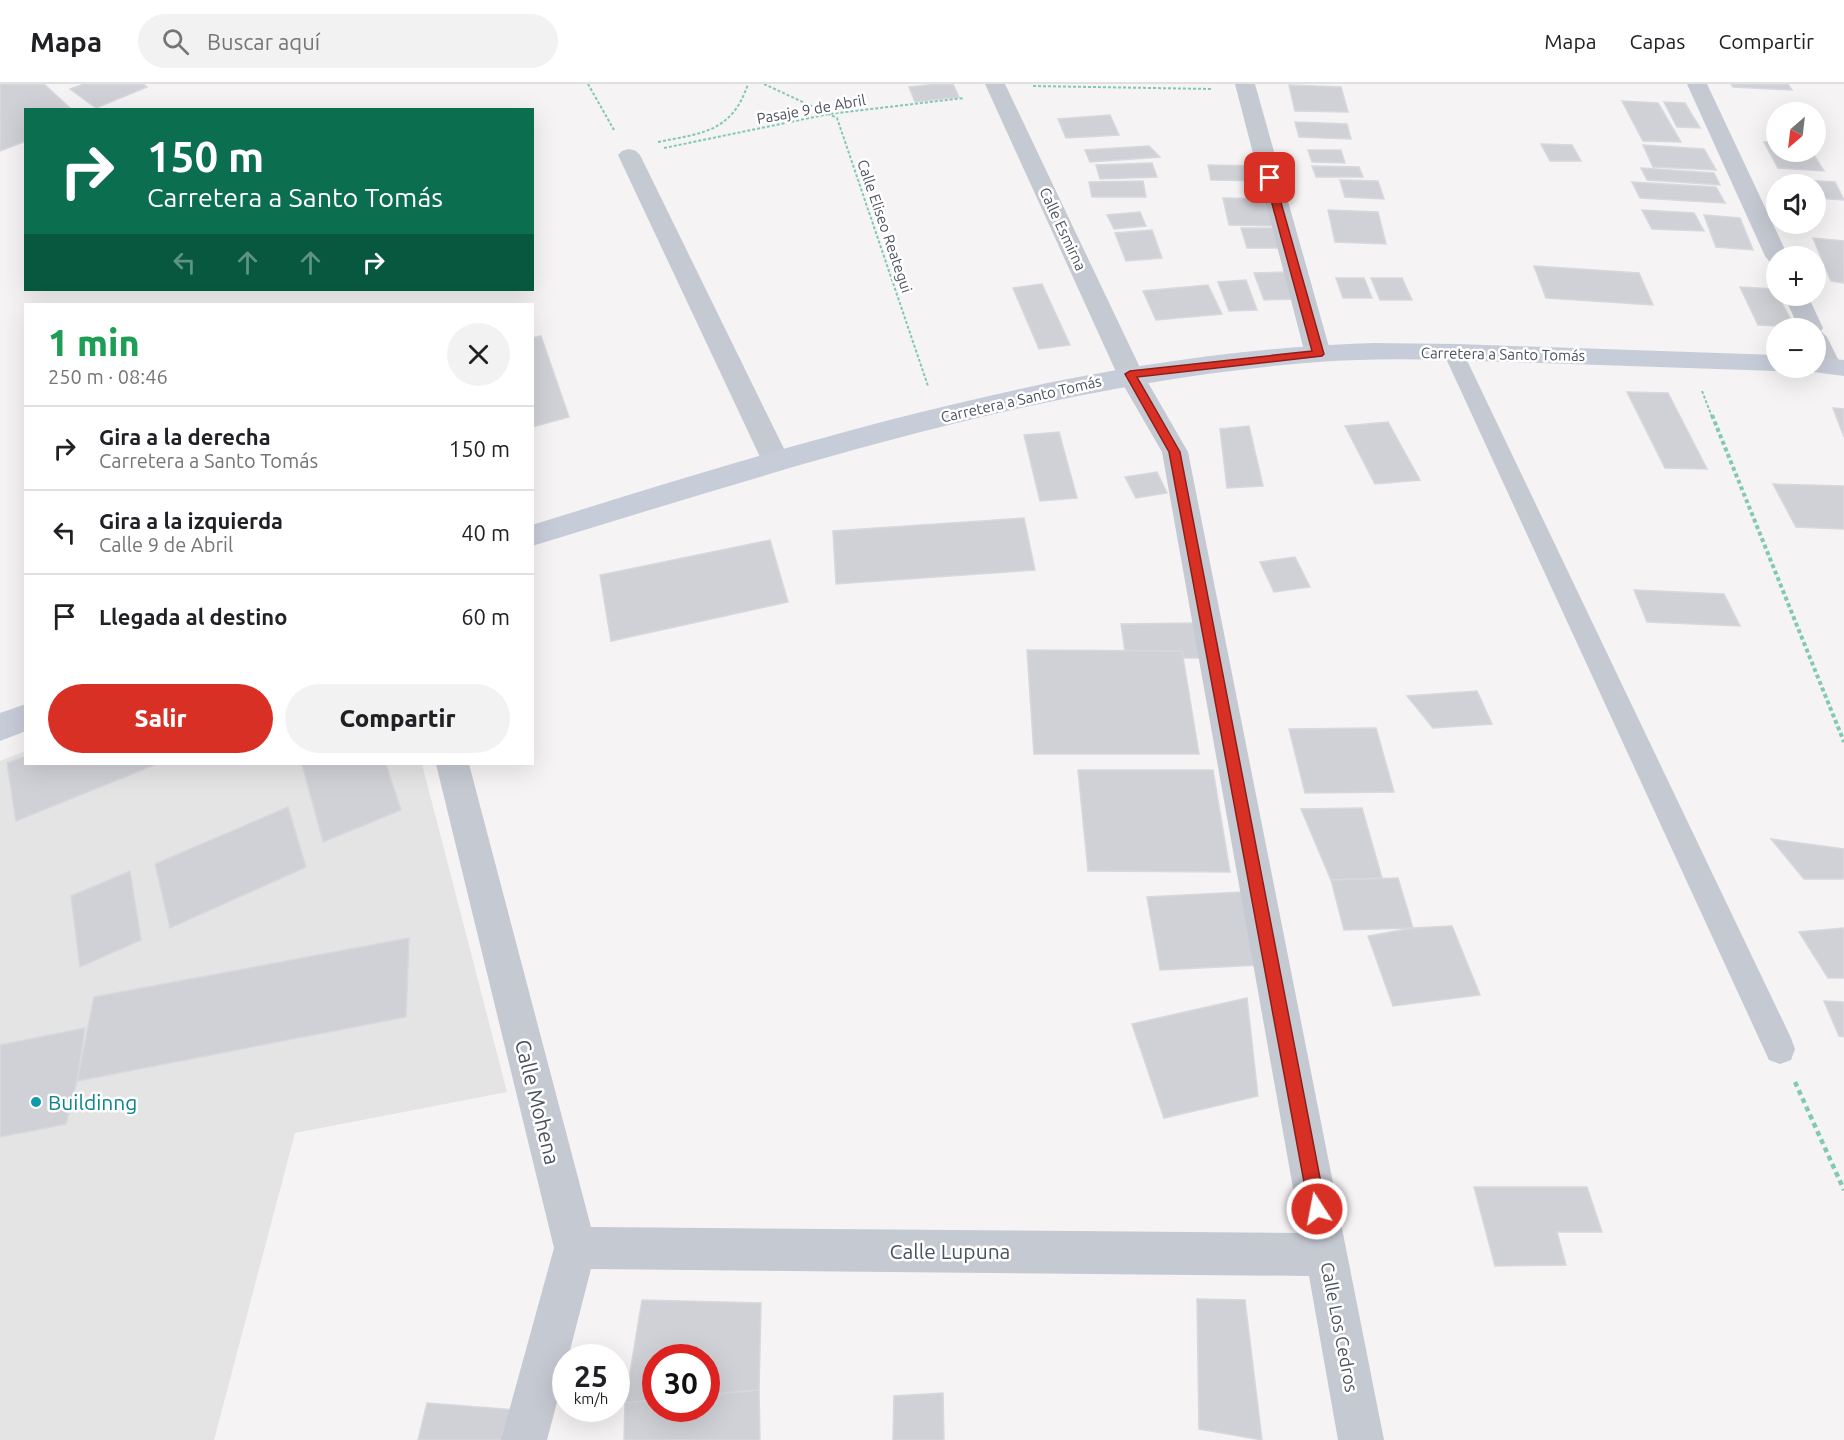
<!DOCTYPE html>
<html lang="es">
<head>
<meta charset="utf-8">
<style>
	body { margin:0; font-family:Ubuntu,sans-serif; background:#f2f2f2; color:#202124; height:100vh; display:flex; flex-direction:column; font-size:22px; white-space:nowrap }
	* { box-sizing:border-box; margin:0 }
	p { font-size:20px; color:#757577 }
	.icon { flex:none; width:33px; height:33px; fill:none; stroke:currentColor; stroke-width:2; stroke-linecap:round; stroke-linejoin:round }
	.map { position:relative; flex:1; overflow:hidden }
	.details { position:absolute; left:24px; top:219px; width:510px; height:462px; display:flex; flex-direction:column; background:#fff; border-radius:0px; box-shadow:0 6px 24px #0002 }
	.details>* { flex:none }
	.banner { position:absolute; left:24px; top:24px; width:510px; height:183px; border-radius:0px; box-shadow:0 6px 24px #0002; background:#0b6e4f; color:#fff; overflow:hidden }
	.needle { width:39px; rotate:208deg }
	.tools { position:absolute; left:1766px; top:18px; display:grid; gap:12px }
	.tools a { display:grid; place-items:center; width:60px; height:60px; border-radius:50%; background:#fff; box-shadow:0 6px 24px #0002; font-size:30px }
	.speed { position:absolute; left:552px; top:1260px; display:flex; gap:12px; font-size:30px; font-weight:700; text-align:center }
	.speed>* { display:grid; place-content:center; width:78px; height:78px; border-radius:50%; background:#fff; box-shadow:0 6px 24px #0002; line-height:1 }
	.speed small { font-size:15px; font-weight:400 }
	.speed .limit { border:9px solid #d22; background:#fff; color:#111 }
	.pin { position:absolute; display:grid; place-items:center; width:51px; height:51px; color:#fff; margin:-26px; border-radius:12px; box-shadow:0 3px 9px #0006 }
	.me { position:absolute; width:66px; margin:-33px; rotate:349deg; stroke-linejoin:round; filter:drop-shadow(0 0 4px #0008) }
	.turn { display:flex; align-items:center; gap:21px; height:126px; padding:0 24px; font-size:27px }
	.turn .icon { width:78px; height:78px; stroke-width:2.5 }
	.turn b { display:block; font-size:42px; line-height:51px }
	.lanes { display:flex; align-items:center; height:57px; padding:0 24px; background:#0003; justify-content:center; gap:30px; direction:ltr }
	.lanes .off { opacity:.35 }
	.round { display:grid; place-items:center; flex:none; width:63px; height:63px; border-radius:32px; background:#f2f2f2 }
	.overview { display:flex; align-items:center; justify-content:space-between; height:102px; padding:0 24px }
	h1 { font-size:36px; font-weight:800; line-height:45px; color:#1e9e55 }
	.cta { display:flex; gap:12px; margin-top:auto; padding:12px 24px }
	.cta a { flex:1; height:69px; border-radius:36px; background:#d93025; color:#fff; font-size:24px; font-weight:800; line-height:69px; text-align:center }
	.cta a+a { background:#f2f2f2; color:#202124 }
	ul { padding:0; list-style:none }
	li { display:flex; align-items:center; gap:18px; height:84px; padding:0 24px; border-top:2px solid #e0e0e0 }
	li div { flex:1 }
	li b { display:block; font-size:22px }
	li em { font-style:normal }
	header { display:flex; align-items:center; gap:36px; box-sizing:border-box; height:84px; padding:0 30px; background:#fff; border-bottom:2px solid #e0e0e0 }
	header strong { font-size:28px }
	nav { display:flex; gap:33px; margin-inline-start:auto; font-size:21px }
	.search { width:420px; height:54px; background:#f2f2f2; display:flex; align-items:center; gap:15px; box-sizing:border-box; padding:0 21px; border-radius:33px; color:#757577; font-size:22px }
	.map>svg:first-child { display:block }
</style>
</head>
<body>
<header>
<strong>Mapa</strong>
<div class="search"><svg class="icon" aria-label="search" viewBox="0 0 24 24"><circle cx="10" cy="10" r="6"/><path d="M15 15l6 6"/></svg>Buscar aquí</div>
<nav><a>Mapa</a><a>Capas</a><a>Compartir</a></nav>
</header>
<div class="map">
<svg width="1844" height="1356" viewBox="0 0 1844 1356">
	<rect width="100%" height="100%" fill="#f5f3f3"/>
	<path fill="#e5e4e4" d="M25 667 26 680H422L507 1008 295 1049 214 1356H0V677Z"/>
	<g fill="#d0d1d6" stroke="#d7d8dd" stroke-width="1.5">
		<path d="M0 0H44L70 24 26 26V57L0 67Z"/>
		<path d="M84 0H143L147 3 96 24 70 5Z"/>
		<path d="M938 0H953L959 13 915 18 909 3Z"/>
		<path d="M1731 0H1788L1792 6 1733 3Z"/>
		<path d="M1289 1 1341 3 1348 28 1295 27Z"/>
		<path d="M1622 17 1658 19 1681 58 1643 57Z"/>
		<path d="M1664 18 1685 19 1700 44 1677 43Z"/>
		<path d="M1110 31 1119 51 1066 54 1058 35Z"/>
		<path d="M1295 38 1347 40 1351 55 1299 53Z"/>
		<path d="M1764 58H1776V68H1812L1824 87 1778 84Z"/>
		<path d="M1541 60 1572 61 1581 77H1550Z"/>
		<path d="M1643 61 1704 65 1716 86 1653 83Z"/>
		<path d="M1149 62 1160 73 1090 78 1085 66Z"/>
		<path d="M1308 66H1341L1345 79 1312 78Z"/>
		<path d="M1152 79 1157 93 1100 95 1096 81Z"/>
		<path d="M1208 81 1270 82 1274 97 1211 96Z"/>
		<path d="M1312 82 1359 83 1363 93H1316Z"/>
		<path d="M1641 84 1714 89 1720 101 1647 96Z"/>
		<path d="M1780 95 1835 98 1844 116 1815 114V100H1783Z"/>
		<path d="M1340 96 1378 97 1384 115 1345 113Z"/>
		<path d="M1143 97 1146 113H1092L1089 98Z"/>
		<path d="M1632 98 1716 103 1725 119 1640 114Z"/>
		<path d="M1223 114 1278 115 1285 142 1229 141Z"/>
		<path d="M1328 126 1378 128 1386 160 1335 158Z"/>
		<path d="M1642 126 1694 129 1704 147 1652 145Z"/>
		<path d="M1140 128 1146 142 1114 145 1107 131Z"/>
		<path d="M1704 131 1740 134 1753 166 1716 163Z"/>
		<path d="M1241 144H1284L1291 164H1247Z"/>
		<path d="M1152 146 1162 174 1126 177 1115 149Z"/>
		<path d="M1813 154 1844 157V199L1831 197Z"/>
		<path d="M1534 182 1639 189 1653 221 1546 214Z"/>
		<path d="M1287 188 1297 215 1264 216 1254 189Z"/>
		<path d="M1336 194H1364L1372 214H1343Z"/>
		<path d="M1371 194H1402L1412 216H1380Z"/>
		<path d="M1246 196 1257 226 1229 227 1218 198Z"/>
		<path d="M1042 200 1070 261 1039 265 1013 204Z"/>
		<path d="M1208 201 1222 230 1156 236 1143 207Z"/>
		<path d="M1740 203 1774 205 1795 243 1758 241Z"/>
		<path d="M541 252 569 333 532 343V254Z"/>
		<path d="M1627 308 1668 309 1707 385 1665 384Z"/>
		<path d="M1833 324 1844 325V353Z"/>
		<path d="M1388 338 1420 396 1375 400 1345 342Z"/>
		<path d="M1249 342 1263 402 1227 404 1220 345Z"/>
		<path d="M1059 348 1077 414 1040 417 1024 351Z"/>
		<path d="M1157 388 1167 409 1136 414 1125 393Z"/>
		<path d="M1773 400 1844 402V445L1796 443Z"/>
		<path d="M1024 434 1035 486 836 500 833 447Z"/>
		<path d="M770 456 788 518 611 557 600 491Z"/>
		<path d="M1295 473 1310 503 1274 508 1260 478Z"/>
		<path d="M1634 506 1724 510 1740 542 1647 538Z"/>
		<path d="M1195 539 1202 574H1126L1121 540Z"/>
		<path d="M1027 566 1182 567 1199 670H1034Z"/>
		<path d="M1477 607 1492 640 1433 644 1407 612Z"/>
		<path d="M1376 644 1394 708 1305 709 1289 645Z"/>
		<path d="M26 672V680H157L16 737 7 679Z"/>
		<path d="M302 680H386L401 726 323 758Z"/>
		<path d="M1078 686H1213L1230 788 1088 787Z"/>
		<path d="M288 723 306 783 170 844 155 780Z"/>
		<path d="M1362 724 1382 794 1331 796 1301 725Z"/>
		<path d="M1771 755 1844 765V795H1804Z"/>
		<path d="M130 787 141 856 80 883 71 812Z"/>
		<path d="M1398 794 1413 844 1344 846 1331 796Z"/>
		<path d="M1242 808 1259 881 1160 886 1147 813Z"/>
		<path d="M1452 842 1480 911 1393 922 1368 852 1413 844Z"/>
		<path d="M1844 844V894H1828L1799 848Z"/>
		<path d="M409 854 406 933 77 997 94 913Z"/>
		<path d="M1247 914 1258 1012 1164 1034 1132 940Z"/>
		<path d="M1824 917 1844 918V953L1839 952Z"/>
		<path d="M85 944 77 997 66 1040 0 1053V961Z"/>
		<path d="M1474 1103H1587L1602 1148H1557L1566 1181 1495 1182Z"/>
		<path d="M1197 1215 1245 1216 1262 1356 1199 1345Z"/>
		<path d="M642 1216 761 1219 759 1306 706 1311V1274H656V1316L625 1319Z"/>
		<path d="M759 1306 760 1356H624L625 1319 656 1316V1324H706V1311Z"/>
		<path d="M943 1309 944 1356H893L894 1312Z"/>
		<path d="M427 1319 517 1326 510 1356H418Z"/>
	</g>
	<g fill="none" stroke-linecap="round" stroke-linejoin="round">
		<g stroke="#80c9b5" stroke-width="2" stroke-dasharray="3 2" stroke-linecap="butt">
			<path d="M588 0 614 46"/>
			<path d="M764 0 837 34 928 302"/>
			<path d="M1033 2 1212 5"/>
			<path d="M658 58C703 49 732 48 748 0"/>
			<path d="M664 64 829 30 964 14"/>
			<path d="M1702 307 1712 333"/>
		</g>
		<path stroke="#80c9b5" stroke-width="4" stroke-dasharray="4 3" stroke-linecap="butt" d="M1712 331 1844 658"/>
		<path stroke="#80c9b5" stroke-width="4.5" stroke-dasharray="5 4" stroke-linecap="butt" d="M1795 998 1844 1106"/>
		<path fill="#c5c9d2" fill-rule="evenodd" d="M1453 262 1460 264 1463 268 1791 954 1795 965 1791 976 1780 980 1769 976 1443 268 1446 264Z"/>
		<g fill="#c5c9d2" fill-rule="evenodd">
			<path d="M985 0H1005L1143 290 1188 368 1384 1356H1338L1309 1192 591 1185 568 1274H566V1284L547 1356H501L554 1164 436 680H469L591 1143 1301 1149 1162 368 1117 290Z"/>
			<path d="M1235 0H1255L1331 270 1327 276 1318 278 1309 276 1305 270Z"/>
			<path d="M1687 0H1707L1788 172H1776V179L1769 177 1765 172Z"/>
			<path d="M629 65 636 67 640 71 789 375 785 382 775 385 765 382 761 375 618 71 622 67Z"/>
			<path d="M1784 212H1808L1823 244 1821 247 1827 253 1841 281 1837 287 1828 289 1819 287 1815 280V244H1799Z"/>
		</g>
		<g fill="#c7ccd9" fill-rule="evenodd">
			<path d="M1374 259 1457 260 1776 271V284H1786L1776 287C1698 284 1619 282 1541 279 1466 277 1392 272 1318 278 1045 299 792 383 532 462V441C806 356 1085 268 1374 259Z"/>
			<path d="M1815 273 1844 276V292L1806 287 1804 284H1815Z"/>
			<path d="M26 620V647L0 657V629Z"/>
		</g>
	</g>
	<path fill="#d93025" stroke="#8d1f18" stroke-width="1.5" d="M1270 91 1274 94 1324 270 1322 272 1137 293 1180 368 1326 1125 1323 1131 1317 1133 1311 1131 1309 1125 1169 368 1125 290 1130 287 1312 267 1265 94Z"/>
	<circle fill="#0f9aa8" stroke="#fff" stroke-width="2" cx="36" cy="1018" r="6"/>
	<g text-anchor="middle" dominant-baseline="central" stroke-width="5" stroke-linejoin="round" paint-order="stroke">
		<g font-size="15" fill="#4c515f" stroke="#fff">
			<text transform="translate(811 25) rotate(-10)">Pasaje 9 de Abril</text>
			<text transform="translate(885 142) rotate(71)">Calle Eliseo Reategui</text>
			<text transform="translate(1063 145) rotate(65)">Calle Esmirna</text>
			<text transform="translate(1503 270) rotate(1)">Carretera a Santo Tomás</text>
			<text transform="translate(1021 315) rotate(-13)">Carretera a Santo Tomás</text>
		</g>
		<g font-size="18" fill="#4c515f" stroke="#fff">
			<text transform="translate(1340 1243) rotate(79)">Calle Los Cedros</text>
		</g>
		<g font-size="21" fill="#0d838f" stroke="#fff" text-anchor="start">
			<text x="48" y="1018">Buildinng</text>
		</g>
		<g font-size="21" fill="#4c515f" stroke="#fff">
			<text transform="translate(538 1018) rotate(76)">Calle Mohena</text>
			<text x="950" y="1167">Calle Lupuna</text>
		</g>
	</g>
</svg>
<div class="tools">
<a><svg class="needle" viewBox="-14 -14 28 28"><path d="M0-13l5 13h-10z" fill="#e53935"/><path d="M0 13l5-13h-10z" fill="#757577"/></svg></a>
<a><svg class="icon" aria-label="sound" viewBox="0 0 24 24"><path d="M4 9h4l5-4v14l-5-4H4zM17 9q2 3 0 6"/></svg></a>
<a>+</a>
<a>−</a>
</div>
<div class="speed"><div>25<small>km/h</small></div><div class="limit">30</div></div>
<div class="pin" style="left:1270px;top:94px;background:#d93025"><svg class="icon" aria-label="arrive" viewBox="0 0 24 24"><path d="M6 21V4h12l-3 4 3 4H6"/></svg></div>
<svg class="me" style="left:1317px;top:1125px" viewBox="-20 -20 40 40"><circle r="17" fill="#d93025" stroke="#fff" stroke-width="3"/><path d="M0-11L8 9 0 5-8 9z" fill="#fff"/></svg>
<div class="banner">
<div class="turn"><svg class="icon" aria-label="right" viewBox="0 0 24 24"><path d="M7 20v-9h11M14 6l5 5-5 5"/></svg><div><b>150 m</b>Carretera a Santo Tomás</div></div>
<div class="lanes"><svg class="icon off" aria-label="left" viewBox="0 0 24 24"><path d="M17 20v-9H6M10 6l-5 5 5 5"/></svg><svg class="icon off" aria-label="ahead" viewBox="0 0 24 24"><path d="M12 20V5M6 11l6-6 6 6"/></svg><svg class="icon off" aria-label="ahead" viewBox="0 0 24 24"><path d="M12 20V5M6 11l6-6 6 6"/></svg><svg class="icon" aria-label="right" viewBox="0 0 24 24"><path d="M7 20v-9h11M14 6l5 5-5 5"/></svg></div>
</div>
<section class="details">
<div class="overview"><div><h1>1 min</h1><p>250 m · 08:46</p></div><a class="round"><svg class="icon" aria-label="close" viewBox="0 0 24 24"><path d="M6 6l12 12M18 6L6 18"/></svg></a></div>
<ul>
<li><svg class="icon" aria-label="right" viewBox="0 0 24 24"><path d="M7 20v-9h11M14 6l5 5-5 5"/></svg><div><b>Gira a la derecha</b><p>Carretera a Santo Tomás</p></div><em>150 m</em></li>
<li><svg class="icon" aria-label="left" viewBox="0 0 24 24"><path d="M17 20v-9H6M10 6l-5 5 5 5"/></svg><div><b>Gira a la izquierda</b><p>Calle 9 de Abril</p></div><em>40 m</em></li>
<li><svg class="icon" aria-label="arrive" viewBox="0 0 24 24"><path d="M6 21V4h12l-3 4 3 4H6"/></svg><div><b>Llegada al destino</b></div><em>60 m</em></li>
</ul>
<div class="cta"><a>Salir</a><a>Compartir</a></div>
</section>
</div>
</body>
</html>
